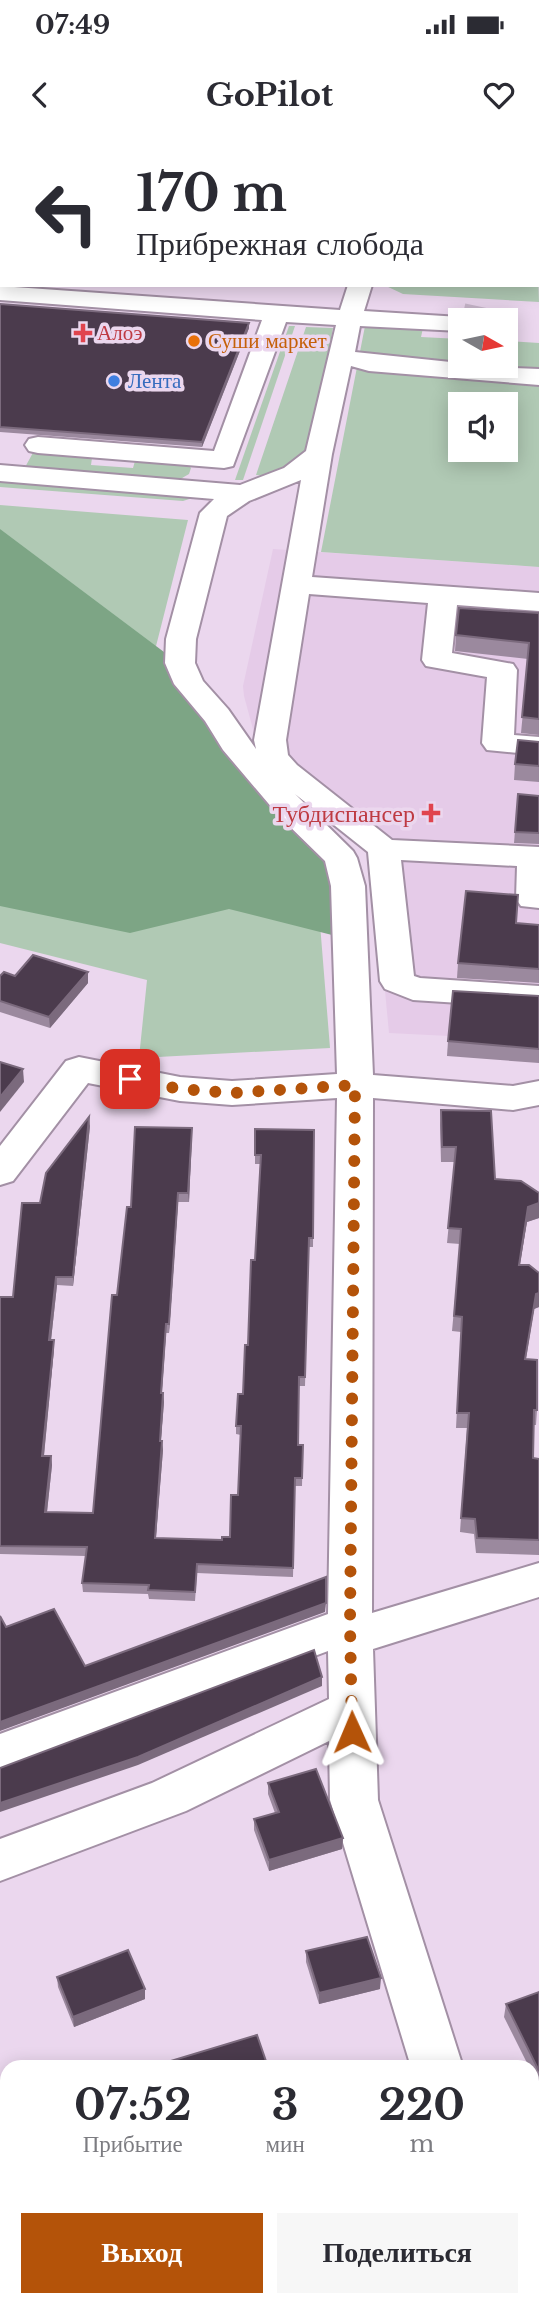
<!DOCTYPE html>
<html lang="ru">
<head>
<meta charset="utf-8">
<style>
	body { margin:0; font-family:"Libre Baskerville",serif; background:#f7f7f7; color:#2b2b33; height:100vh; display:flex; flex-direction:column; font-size:26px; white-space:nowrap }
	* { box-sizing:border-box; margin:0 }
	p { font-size:23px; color:#7c7c81 }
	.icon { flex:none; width:38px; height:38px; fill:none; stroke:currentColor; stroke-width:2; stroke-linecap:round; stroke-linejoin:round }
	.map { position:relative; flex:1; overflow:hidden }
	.panel { position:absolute; left:0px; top:1920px; width:539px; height:247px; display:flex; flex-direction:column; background:#fff; border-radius:21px 21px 0 0; box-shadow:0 4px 18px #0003 }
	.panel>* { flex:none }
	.guide { position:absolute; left:0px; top:0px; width:539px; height:147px; box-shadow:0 4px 18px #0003; background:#fff; color:#2b2b33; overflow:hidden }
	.needle { width:46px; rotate:99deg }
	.tools { position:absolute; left:448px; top:168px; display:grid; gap:14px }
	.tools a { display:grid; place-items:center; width:70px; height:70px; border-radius:0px; background:#fff; box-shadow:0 4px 18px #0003; font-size:35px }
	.pin { position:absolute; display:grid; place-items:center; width:60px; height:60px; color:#fff; margin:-30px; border-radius:14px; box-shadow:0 4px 10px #0006 }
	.me { position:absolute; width:77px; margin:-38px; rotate:359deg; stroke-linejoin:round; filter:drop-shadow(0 0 5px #0008) }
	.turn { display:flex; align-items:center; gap:24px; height:147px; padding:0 21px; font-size:32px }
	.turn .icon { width:91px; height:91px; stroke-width:2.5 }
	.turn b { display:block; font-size:49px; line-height:60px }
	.eta { display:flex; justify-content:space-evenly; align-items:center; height:119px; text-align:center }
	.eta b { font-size:42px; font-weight:700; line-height:49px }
	.primary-button { display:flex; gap:14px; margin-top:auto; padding:14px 21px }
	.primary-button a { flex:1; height:80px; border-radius:0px; background:#b45309; color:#fff; font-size:28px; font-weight:700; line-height:80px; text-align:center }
	.primary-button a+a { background:#f7f7f7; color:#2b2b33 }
	.status { display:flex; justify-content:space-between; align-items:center; height:49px; padding:0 35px; background:#fff; direction:ltr }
	.status svg { height:19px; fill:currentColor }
	header { display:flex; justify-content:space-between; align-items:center; height:91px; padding:0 21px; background:#fff; font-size:32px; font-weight:700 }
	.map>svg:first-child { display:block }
</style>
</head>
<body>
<div class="status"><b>07:49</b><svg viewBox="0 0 49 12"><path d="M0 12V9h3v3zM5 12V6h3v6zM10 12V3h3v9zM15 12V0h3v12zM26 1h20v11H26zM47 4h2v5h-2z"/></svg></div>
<header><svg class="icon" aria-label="back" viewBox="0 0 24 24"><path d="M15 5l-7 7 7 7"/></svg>GoPilot<svg class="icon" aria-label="heart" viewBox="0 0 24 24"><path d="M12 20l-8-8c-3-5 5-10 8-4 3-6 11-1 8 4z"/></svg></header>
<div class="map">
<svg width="539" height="2166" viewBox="0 0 539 2166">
	<rect width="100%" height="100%" fill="#ebd7ee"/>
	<path fill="#e5cbe8" d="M273 409 539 427V923L449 896 389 893 372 713 260 615 244 556 243 546Z"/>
	<g fill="#b0c9b4" fill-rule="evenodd">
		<path d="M537 99 539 162 403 154 384 145H537Z"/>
		<path d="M289 186H295L243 340H235Z"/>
		<path d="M365 186 423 188 421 197 460 199V226H506V201L539 203V427L321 412ZM460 264H506V310H460Z"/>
		<path d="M306 187 333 188C329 207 315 302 308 311 296 326 275 338 256 335Z"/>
		<path d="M35 309 114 315 113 319 92 318 91 325 133 328 135 321 119 320 121 316 186 322 191 328 189 334 177 341 23 331Z"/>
		<path d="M0 338 205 354 183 361 0 347Z"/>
		<path d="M0 365 188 380 154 514 315 722 330 908 139 918 147 840 0 803Z"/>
		<path d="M460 2160H525L539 2163V2166H447Z"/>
	</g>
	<path fill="#7da585" d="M0 389 168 515 330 725 336 796 229 769 130 793 0 766Z"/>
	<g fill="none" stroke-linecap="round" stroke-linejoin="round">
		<path stroke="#c9b8cc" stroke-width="24" stroke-dasharray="24 12" stroke-linecap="butt" d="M474 180 477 166"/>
		<defs>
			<g id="minor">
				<path d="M326 0H348L325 2Z"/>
				<path d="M0 19 2 20V34L0 33Z"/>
				<rect x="537" y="21" width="2" height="14"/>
				<rect x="537" y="69" width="2" height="14"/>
				<path d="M348 145H372L364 171 460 177 470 180H460V191L360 186 355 212 460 223V226L539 229V245L369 231 351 226 332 314 312 437 539 453V471L457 465 452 513 513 524 517 530 514 595 539 597V615L487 610 482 603 487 537 426 526 422 520 428 463 309 454 286 600 288 615 297 625 392 700 539 707V768L521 766 516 759 517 726 401 720 414 836 420 838 539 846V868L413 860 385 849 380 841 368 712 295 654 353 711 357 718 365 746 373 935 513 946 539 941V965L513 970 373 958 372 1473 539 1423V1457L373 1509 378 1660 463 1927H411L330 1660 329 1601 186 1671 0 1741V1699L152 1643 329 1559 328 1511 0 1634V1594L328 1474 337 958 232 965 180 961 88 943 13 1041 0 1045V1006L66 921 79 917 180 937 232 941 337 934 331 746 325 721 279 676 223 610 205 581 174 544 165 523 166 499 200 373 214 359 0 341V325L240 345 284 328 306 311 336 185 286 182 233 326 224 328 38 313 29 311 25 305 29 299 38 297 214 311 262 180 0 160V146L340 170ZM301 340 254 600 256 609 228 569 203 541 195 523 196 499 227 376 249 361Z"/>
				<path d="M539 2076V2130L532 2132V2078Z"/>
				<path d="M336 2160H407L404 2166H333Z"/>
			</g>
			<g id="major">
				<rect x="0" y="52" width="2" height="14"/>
				<rect x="537" y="83" width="2" height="14"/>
			</g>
		</defs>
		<use href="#minor" stroke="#a390a5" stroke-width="4"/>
		<use href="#major" stroke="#a390a5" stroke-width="4"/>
		<use href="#minor" fill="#fff" fill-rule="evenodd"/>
		<use href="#major" fill="#fff" fill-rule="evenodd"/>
	</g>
	<g fill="#9b899e">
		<path d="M208 0H257L256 2H208Z"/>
		<path d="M367 0H416L415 2H367Z"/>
		<path d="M0 164 249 183V188L202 307 0 292Z"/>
		<path d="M539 473V595L521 593 528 519 455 511 456 495Z"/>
		<path d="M539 602V642L514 640 515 624Z"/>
		<path d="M518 654 539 656V704L514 703Z"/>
		<path d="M516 783 539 785V843L457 838 458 823Z"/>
		<path d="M88 832V843L50 888 0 872V836Z"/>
		<path d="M539 856V923L447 916 448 901Z"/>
		<path d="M441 970 495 1039 539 1053V1078L527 1082 520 1125 539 1133V1167L534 1169 526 1219 537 1270 536 1285H533V1318L539 1319V1415L476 1413 474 1394 460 1392 467 1288H456L461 1192 452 1191 460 1104 447 1103 455 1022H441L440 985Z"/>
		<path d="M90 986 73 1146 57 1145 51 1200 54 1209 44 1316H51L52 1325 47 1372 93 1373 117 1155 131 1067 192 988 189 1062H178L169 1193H166L162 1253H163L164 1262 161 1301 163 1310 156 1398 222 1400 230 1397 238 1355 241 1295 236 1294V1286L243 1254 248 1205 255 1120 260 1024H255V989L314 990 313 1107H309L305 1246H299L298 1305H303L302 1346H295L293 1437 197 1433 195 1461 149 1459 148 1454 83 1452 82 1443 86 1416 0 1414V1157H13L40 1063Z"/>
		<path d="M268 1643 343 1698 342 1709 269 1731 254 1690V1679L275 1673 268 1654Z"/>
		<path d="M306 1811 380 1849 319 1864 306 1822Z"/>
		<path d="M57 1837 145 1849V1859L74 1887 58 1847Z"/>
		<path d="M539 1852V2023L538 1946 532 1933V1927H529L504 1877 506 1864Z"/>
	</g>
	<g fill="#7b6a7d">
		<path d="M249 183V188L202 307V302Z"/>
		<path d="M88 832V843L50 888 49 877Z"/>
		<path d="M23 929 24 942 0 972V957Z"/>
		<path d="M89 977 90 986 73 1146V1137Z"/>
		<path d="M192 988V997L189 1062 188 1053Z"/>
		<path d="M178 1053V1062L169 1193V1184Z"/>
		<path d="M539 1063V1078L527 1082 517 1140 528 1067Z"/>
		<path d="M56 1137 57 1145 50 1209 49 1200Z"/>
		<path d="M539 1153V1167L534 1169 523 1234 536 1154Z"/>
		<path d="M166 1184V1193L161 1262V1253Z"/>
		<path d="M54 1200V1209L43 1325 42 1316Z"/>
		<path d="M163 1253 164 1262 160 1310V1301Z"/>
		<path d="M162 1301 163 1310 155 1407V1398Z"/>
		<path d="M51 1316 52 1325 46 1381 45 1372Z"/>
		<path d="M326 1463 325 1472 0 1591V1582Z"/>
		<path d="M322 1537V1546L138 1625 0 1672V1663Z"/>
		<path d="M343 1698 342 1709 269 1731V1720Z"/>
		<path d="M381 1838 380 1849 319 1864V1853Z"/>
		<path d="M145 1849V1859L74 1887 73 1877Z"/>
		<path d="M539 2011V2023L532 2025V2013Z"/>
		<path d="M63 2160H93L73 2166H43Z"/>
	</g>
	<g fill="#4b3b4d" stroke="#7b6a7d" stroke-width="2">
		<path d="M0 164 249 183 202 302 0 287Z"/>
		<path d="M459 468 539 473V579L522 577 529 503 456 495Z"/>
		<path d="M518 600 539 602V626L515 624Z"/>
		<path d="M518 654 539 656V693L515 692Z"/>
		<path d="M466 751 518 755 516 783 539 785V829L458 823Z"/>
		<path d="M33 815 88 832 49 877 0 861V836L4 832 15 836Z"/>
		<path d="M453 851 539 856V909L448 901Z"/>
		<path d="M0 922 23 929 0 957Z"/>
		<path d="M441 970 491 971 495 1039 521 1041 539 1053V1063L528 1067 519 1125H529L539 1133V1153L536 1154 525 1219 537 1220V1270H534L533 1318 539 1319V1400L477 1398 475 1379 461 1378 469 1273H457L462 1177 454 1176 461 1089 448 1088 456 1007H442Z"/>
		<path d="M89 977 73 1137H56L49 1200H54L42 1316H51L45 1372 93 1373 112 1155H117L127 1067H131L135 987 192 988 188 1053H178L169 1184H166L161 1253H163L160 1301H162L155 1398 222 1400V1397H230L231 1355H238L241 1286H236L238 1254H243L245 1205H248L251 1120H255L261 1015H255V989L314 990 313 1098H309L305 1237H299L298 1305H303L302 1338H295L293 1428 197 1424 195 1452 148 1450 149 1445 82 1443 87 1407 0 1406V1157H13L22 1063H40L46 1033Z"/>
		<path d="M326 1437V1463L0 1582V1476L6 1487 54 1469 85 1526Z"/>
		<path d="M314 1510 322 1537 138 1617 0 1663V1628Z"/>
		<path d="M316 1629 343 1698 269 1720 254 1679 279 1672 268 1643Z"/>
		<path d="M367 1797 381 1838 319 1853 306 1811Z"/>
		<path d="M128 1810 145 1849 73 1877 57 1837Z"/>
		<path d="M539 1852V1931L506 1864Z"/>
		<path d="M257 1895 268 1927H151Z"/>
		<path d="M539 1946V2011L532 2013V1948Z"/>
		<path d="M40 2160H63L43 2166H42Z"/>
	</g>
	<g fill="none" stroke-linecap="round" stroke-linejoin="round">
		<path stroke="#b45309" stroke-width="12" stroke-dasharray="0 21.6" d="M130 939 180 949 232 953 355 945 350 1484 352 1592"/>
	</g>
	<g fill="#e0444e" stroke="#ebd7ee" stroke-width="2.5">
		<path d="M79.5 182.5h7v7h7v7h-7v7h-7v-7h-7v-7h7z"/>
		<path d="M427.5 662.5h7v7h7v7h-7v7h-7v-7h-7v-7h7z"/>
	</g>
	<circle fill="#e8710a" stroke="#ebd7ee" stroke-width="2.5" cx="194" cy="201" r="7"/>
	<circle fill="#3f7fe0" stroke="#ebd7ee" stroke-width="2.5" cx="114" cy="241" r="7"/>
	<g text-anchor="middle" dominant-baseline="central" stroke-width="7" stroke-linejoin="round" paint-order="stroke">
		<g font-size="21" fill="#be3a42" stroke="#ebd7ee" text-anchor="start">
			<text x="97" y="193">Алоэ</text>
		</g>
		<g font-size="21" fill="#c56008" stroke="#ebd7ee" text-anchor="start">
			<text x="208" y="201">Суши маркет</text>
		</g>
		<g font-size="21" fill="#366cbe" stroke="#ebd7ee" text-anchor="start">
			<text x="128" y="241">Лента</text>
		</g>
		<g font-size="24" fill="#be3a42" stroke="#ebd7ee" text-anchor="end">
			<text x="415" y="673">Тубдиспансер</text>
		</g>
	</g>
</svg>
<div class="tools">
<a><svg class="needle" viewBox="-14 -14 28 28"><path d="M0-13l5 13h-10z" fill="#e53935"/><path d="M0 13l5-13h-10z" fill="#7c7c81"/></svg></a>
<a><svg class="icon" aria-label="sound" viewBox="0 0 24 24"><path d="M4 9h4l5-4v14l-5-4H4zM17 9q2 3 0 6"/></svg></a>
</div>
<div class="pin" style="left:130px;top:939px;background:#d93025"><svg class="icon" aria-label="arrive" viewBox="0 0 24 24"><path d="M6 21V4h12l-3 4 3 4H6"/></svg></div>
<svg class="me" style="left:352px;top:1592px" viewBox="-20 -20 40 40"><path d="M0-17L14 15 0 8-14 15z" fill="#b45309" stroke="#fff" stroke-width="4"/></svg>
<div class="guide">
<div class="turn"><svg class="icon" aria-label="left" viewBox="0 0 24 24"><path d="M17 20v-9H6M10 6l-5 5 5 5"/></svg><div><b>170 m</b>Прибрежная слобода</div></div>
</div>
<section class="panel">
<div class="eta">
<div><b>07:52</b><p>Прибытие</p></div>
<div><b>3</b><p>мин</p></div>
<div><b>220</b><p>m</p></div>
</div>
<div class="primary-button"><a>Выход</a><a>Поделиться</a></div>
</section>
</div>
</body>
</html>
